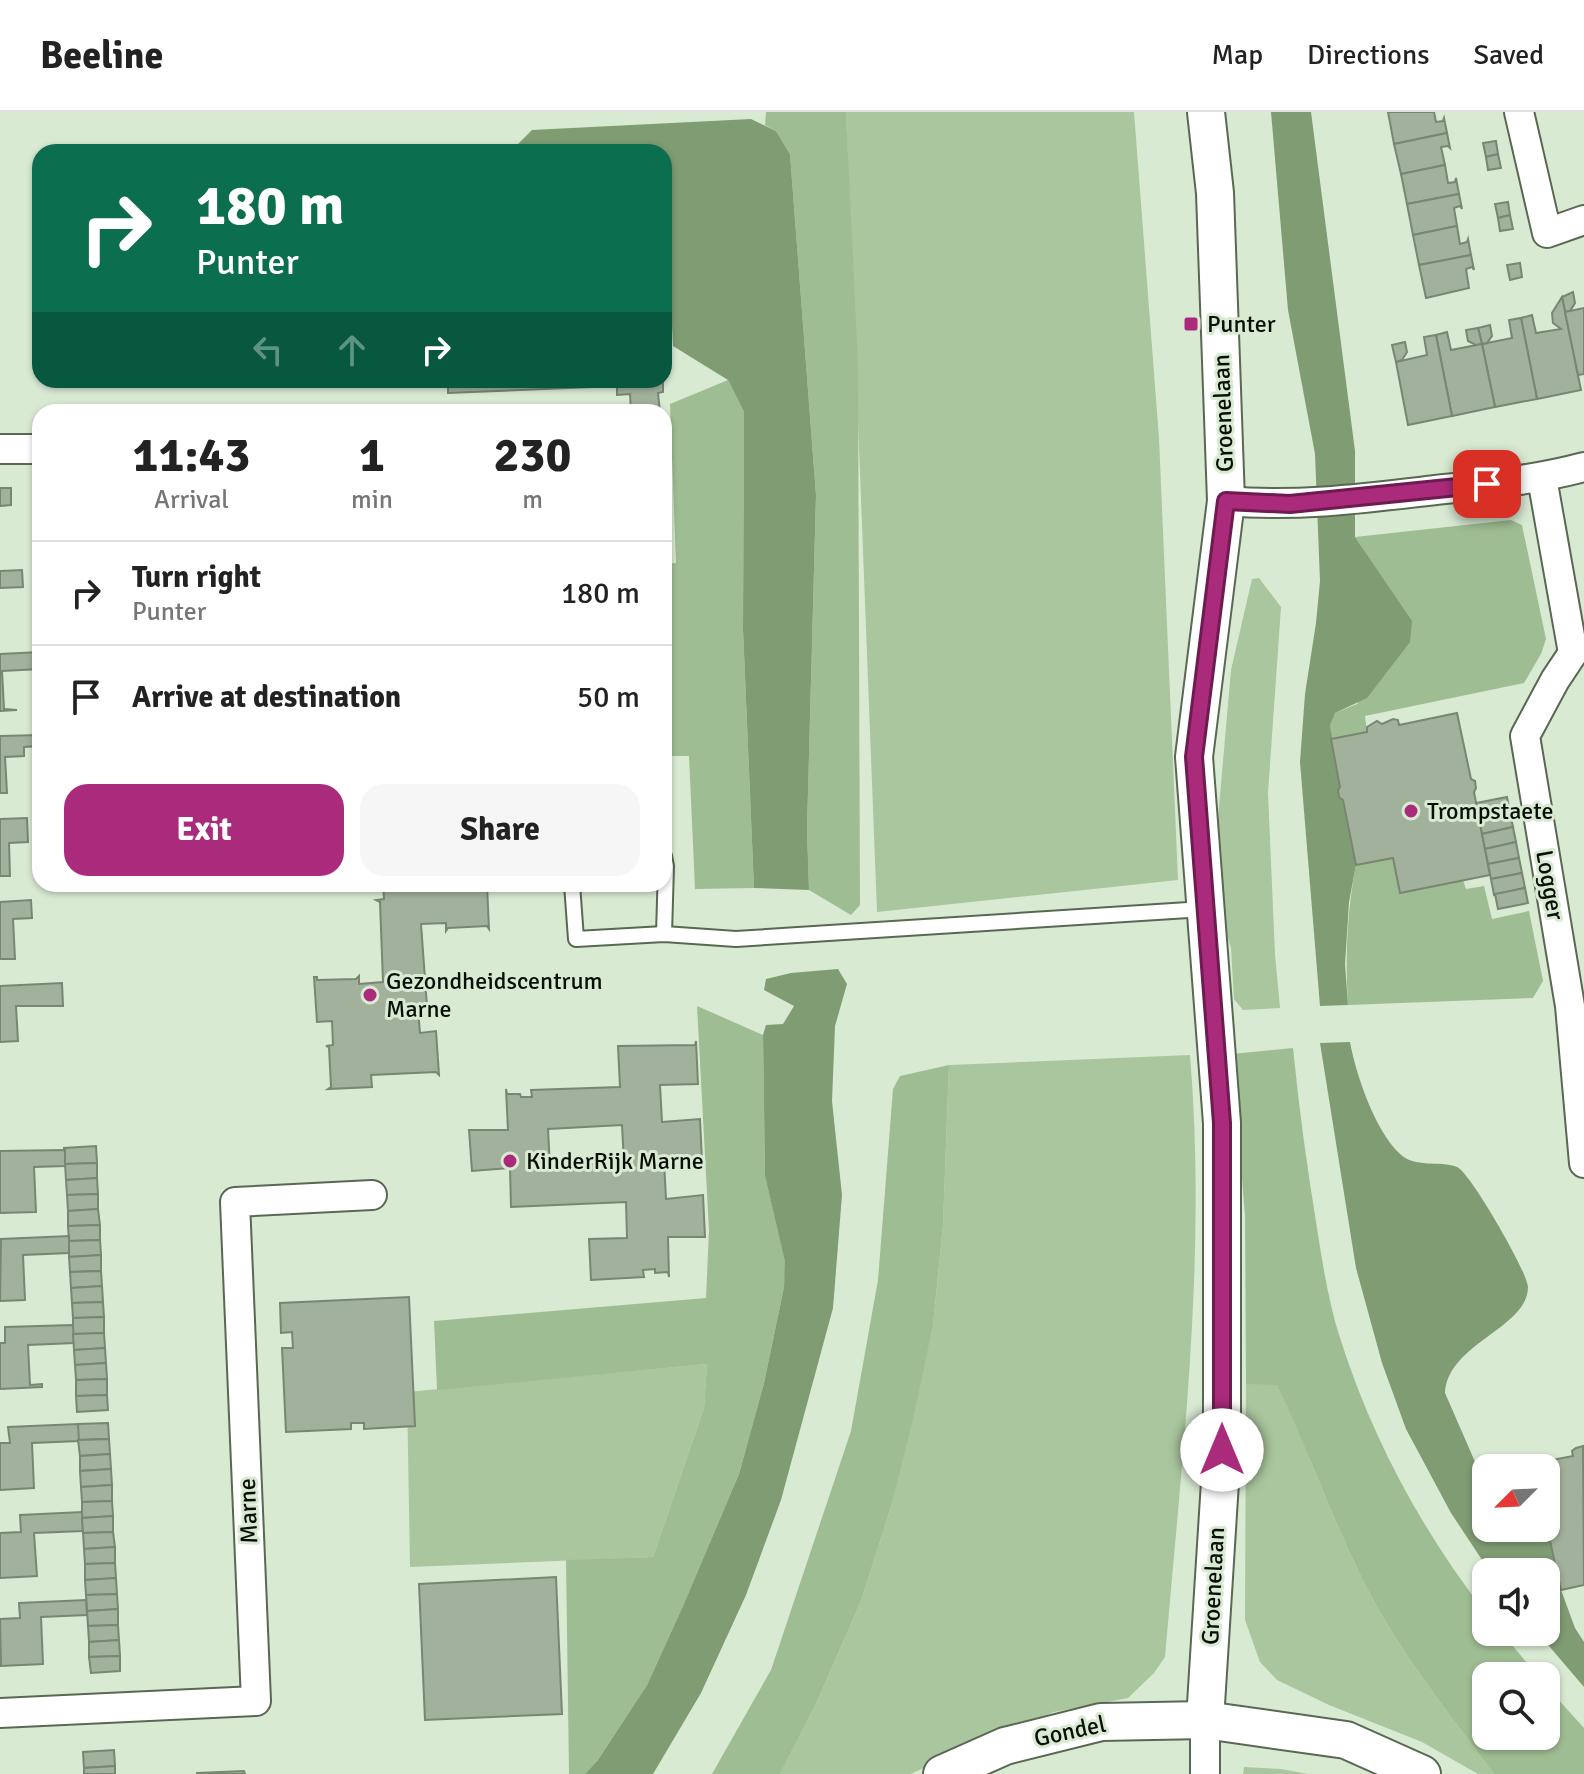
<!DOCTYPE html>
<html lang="en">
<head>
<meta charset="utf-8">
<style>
	body { margin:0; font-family:Signika,sans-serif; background:#f6f6f6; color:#222; height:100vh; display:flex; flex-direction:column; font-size:30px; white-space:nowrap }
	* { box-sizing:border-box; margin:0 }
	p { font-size:26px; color:#767676 }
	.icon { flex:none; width:44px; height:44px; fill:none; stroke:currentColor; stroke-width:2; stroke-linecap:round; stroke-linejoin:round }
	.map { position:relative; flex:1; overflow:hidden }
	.drawer { position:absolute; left:32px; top:292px; width:640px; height:488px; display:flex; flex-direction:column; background:#fff; border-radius:24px; box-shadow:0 2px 6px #0004 }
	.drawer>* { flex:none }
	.hud { position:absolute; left:32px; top:32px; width:640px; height:244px; border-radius:24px; box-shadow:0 2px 6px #0004; background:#0b6e4f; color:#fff; overflow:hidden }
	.needle { width:52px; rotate:246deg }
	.controls { position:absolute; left:1472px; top:1342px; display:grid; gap:16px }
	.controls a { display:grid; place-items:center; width:88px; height:88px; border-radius:16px; background:#fff; box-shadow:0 2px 6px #0004; font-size:40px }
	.pin { position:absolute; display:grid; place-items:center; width:68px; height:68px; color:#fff; margin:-34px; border-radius:16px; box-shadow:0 4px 12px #0006 }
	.me { position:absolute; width:88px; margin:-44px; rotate:0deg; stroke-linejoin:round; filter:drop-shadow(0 0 6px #0008) }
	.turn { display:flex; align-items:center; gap:28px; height:168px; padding:0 32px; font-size:36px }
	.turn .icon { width:104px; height:104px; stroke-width:2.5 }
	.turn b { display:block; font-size:56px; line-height:68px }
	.lanes { display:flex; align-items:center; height:76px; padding:0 32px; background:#0003; justify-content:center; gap:40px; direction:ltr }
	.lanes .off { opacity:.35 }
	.eta { display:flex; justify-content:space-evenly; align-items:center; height:136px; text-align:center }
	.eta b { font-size:48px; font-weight:700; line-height:56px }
	.action { display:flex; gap:16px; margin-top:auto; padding:16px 32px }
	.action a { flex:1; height:92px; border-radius:24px; background:#aa2b7b; color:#fff; font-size:32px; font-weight:700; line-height:92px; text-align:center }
	.action a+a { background:#f6f6f6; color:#222 }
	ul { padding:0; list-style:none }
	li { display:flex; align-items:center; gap:24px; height:104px; padding:0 32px; border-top:2px solid #e0e0e0 }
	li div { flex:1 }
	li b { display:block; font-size:30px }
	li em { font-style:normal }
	header { display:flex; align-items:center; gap:48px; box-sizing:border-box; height:112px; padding:0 40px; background:#fff; border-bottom:2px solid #e0e0e0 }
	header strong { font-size:38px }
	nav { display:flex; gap:44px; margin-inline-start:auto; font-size:28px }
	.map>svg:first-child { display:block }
</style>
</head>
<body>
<header>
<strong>Beeline</strong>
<nav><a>Map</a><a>Directions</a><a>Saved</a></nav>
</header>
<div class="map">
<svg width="1584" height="1662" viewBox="0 0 1584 1662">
	<rect width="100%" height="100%" fill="#d9ead3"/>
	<g fill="#a9c69e">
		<path d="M846 0H1134L1159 326 1178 768 877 800Z"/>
		<path d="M1259 466 1281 495 1268 681 1275 842 1280 896 1243 898 1234 887 1231 836 1219 795 1218 706 1231 558 1252 467Z"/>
		<path d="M1190 943C1207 1144 1182 1345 1165 1545L1154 1561 1128 1586 1054 1600 979 1629 911 1662H780L816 1592 861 1489 891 1395 933 1214 943 1113 949 953Z"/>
		<path d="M707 1252 704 1296 653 1445 410 1455 407 1280Z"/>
		<path d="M1246 1272H1277C1314 1350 1340 1432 1384 1507 1416 1561 1456 1611 1494 1662H1478L1422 1630 1329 1593 1277 1568 1260 1550 1245 1508Z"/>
		<path d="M1244 1655 1281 1657 1308 1662H1243Z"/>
	</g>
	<g fill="#9fbd93">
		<path d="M766 0H846L858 253 860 793 851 803 809 778 807 718 816 383 790 42 776 19 765 13Z"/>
		<path d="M728 268 744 300 743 517 754 776 695 777 689 644H664V452L676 451 670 292Z"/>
		<path d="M1511 408 1522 413 1546 527 1541 542 1524 571 1365 604 1367 620 1331 627 1330 614 1335 601 1357 592 1411 509 1355 425Z"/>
		<path d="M1393 746 1401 781 1463 768 1466 777 1484 774 1492 807 1529 799 1543 869 1533 886 1348 893C1345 845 1347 800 1356 753Z"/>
		<path d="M697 894 763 923 765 1064 786 1149 784 1175 764 1271 739 1362 683 1494 647 1573 598 1648 585 1662H569L566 1448 653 1445 704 1296 707 1252 437 1278 434 1209 706 1186 709 1118Z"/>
		<path d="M1293 936C1299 996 1307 1056 1317 1116 1323 1154 1329 1193 1341 1229 1372 1326 1423 1421 1486 1501V1520H1501L1538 1564H1486V1624H1546V1574L1584 1616V1662H1494C1456 1611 1416 1561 1384 1507 1340 1432 1314 1350 1277 1273L1246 1272 1245 1104 1232 942Z"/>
		<path d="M949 953 943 1113 933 1214 912 1311 891 1395 861 1489 816 1592 780 1662H712L771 1558 851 1319 878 1168 893 977 900 964Z"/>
	</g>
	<g fill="#7f9c73">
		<path d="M1271 0H1311L1355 339V425L1412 509 1410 530 1367 586 1335 601 1330 614 1356 753 1349 790 1345 852 1348 893 1320 894 1300 650 1305 582 1316 511 1320 469 1315 342 1288 198Z"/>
		<path d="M751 7 776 19 790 42 816 383 807 718 809 778 754 776 743 517 744 300 728 268 673 234 667 110 664 109V40H510L532 18Z"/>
		<path d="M838 857 847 872 835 914 832 989 842 1083 833 1196 781 1388 746 1483 701 1581 653 1662H585L598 1648 647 1573 683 1494 739 1362 764 1271 784 1175 785 1149 765 1064 763 923 766 913 783 912 794 894 764 878 766 867 791 861Z"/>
		<path d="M1350 930C1356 963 1375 1018 1399 1041 1415 1057 1439 1048 1457 1055 1470 1060 1528 1161 1528 1175 1528 1216 1448 1231 1445 1281L1486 1375V1416H1546V1404L1561 1478 1575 1516 1584 1530V1575L1537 1520H1546V1460H1490L1451 1401 1406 1317 1382 1251 1356 1156 1320 931Z"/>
	</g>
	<g fill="#a1b19b" stroke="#788771" stroke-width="2" fill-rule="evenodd">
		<path d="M1388 0H1434L1436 10 1443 9 1444 6 1447 21 1394 32Z"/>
		<path d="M1447 21 1450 36 1448 34 1441 35 1445 53 1401 62 1394 32Z"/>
		<path d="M1496 29 1498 42 1486 45 1483 31Z"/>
		<path d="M1498 42 1501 56 1488 58 1486 45Z"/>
		<path d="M1445 53 1448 71 1455 70 1456 66 1459 82 1407 92 1401 62Z"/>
		<path d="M1459 82 1462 97 1460 94 1454 96 1457 114 1413 123 1407 92Z"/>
		<path d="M1508 90 1510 103 1498 106 1495 92Z"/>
		<path d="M1510 103 1513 117 1500 119 1498 106Z"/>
		<path d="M1457 114 1460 132 1467 130 1468 127 1471 143 1419 153 1413 123Z"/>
		<path d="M1471 143 1474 158 1472 155 1466 157 1469 176 1426 186 1419 153Z"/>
		<path d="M1520 151 1522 165 1510 168 1507 153Z"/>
		<path d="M1573 180 1575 191 1570 199 1565 200 1562 185Z"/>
		<path d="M1562 185 1581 278 1537 287 1521 206 1532 203 1536 221 1561 217 1553 211 1552 201Z"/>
		<path d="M1584 196V262L1578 263 1565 200Z"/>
		<path d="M1521 206 1537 287 1495 295 1482 232 1512 226 1509 208Z"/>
		<path d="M1490 213 1492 224 1487 231 1482 232 1478 216Z"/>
		<path d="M1478 216 1482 232 1476 233 1468 229 1466 218Z"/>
		<path d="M1447 220 1451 238 1482 232 1495 295 1452 304 1436 223Z"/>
		<path d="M1436 223 1452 304 1408 313 1396 250 1427 243 1424 225Z"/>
		<path d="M1405 230 1407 240 1402 248 1396 250 1392 233Z"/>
		<path d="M448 268H663V280L658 281 660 300H631L630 282 617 283V274L448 281Z"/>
		<path d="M0 376H11V393L0 394Z"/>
		<path d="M22 458 23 475 0 476V459Z"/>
		<path d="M40 540V557L2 559 4 597 17 598 0 599V542Z"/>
		<path d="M1457 601 1471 667 1475 669 1476 676 1474 680 1490 763 1400 781 1393 746 1356 753 1343 688 1339 685 1338 678 1340 675 1331 627 1367 620V615L1377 609 1382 612 1393 607 1398 608 1399 613Z"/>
		<path d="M40 623V634L24 635V644L5 645 7 681H0V624Z"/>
		<path d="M1507 685 1510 700 1479 706 1476 691Z"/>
		<path d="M1510 700 1513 715 1482 722 1479 706Z"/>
		<path d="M27 706 28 730 9 731 10 764H0V707Z"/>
		<path d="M1513 715 1516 730 1485 737 1482 722Z"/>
		<path d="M1516 730 1519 746 1488 752 1485 737Z"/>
		<path d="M1519 746 1522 761 1491 767 1488 752Z"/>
		<path d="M1522 761 1525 776 1494 783 1491 767Z"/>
		<path d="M383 772 487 773 489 817 487 814 448 816 446 819V811L421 812 427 894 426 896H418L420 921 436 919 439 963 436 960 371 963 372 975 328 977 331 975 329 935 326 934 333 933 332 909 317 910 314 865H317V868L356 867 359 864V872L383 870 380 790 376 788 384 787Z"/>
		<path d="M1525 776 1528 791 1498 797 1495 782Z"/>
		<path d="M31 788 32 806 13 807 15 847H0V790Z"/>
		<path d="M62 871 63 894H16L18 929 0 930V874Z"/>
		<path d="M696 929 698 972 660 973 662 1010 700 1007 702 1049H664L666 1087 703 1083 705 1125H668L669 1165 668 1160 655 1161V1157L643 1158 644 1165 591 1168 589 1127 627 1126 626 1090 511 1095 510 1056 472 1059 469 1018H508L506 977 507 982H520L521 985H532L531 978 620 975 618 934 695 933ZM622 1013 624 1051 550 1054 548 1017Z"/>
		<path d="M96 1034 97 1051 65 1052 64 1036Z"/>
		<path d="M65 1038V1054L34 1055 36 1100 0 1101V1039Z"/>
		<path d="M97 1051V1066L66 1068 65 1052Z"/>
		<path d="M97 1066 98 1082 67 1083 66 1068Z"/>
		<path d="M98 1082V1097L68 1099 67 1083Z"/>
		<path d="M98 1097 100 1113 68 1114V1099Z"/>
		<path d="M100 1113V1128L69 1129 68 1114Z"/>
		<path d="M69 1124V1141L23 1143 25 1188 0 1189 1 1127Z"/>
		<path d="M100 1128 101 1143 69 1145V1129Z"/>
		<path d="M101 1143V1159L70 1160 69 1145Z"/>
		<path d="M101 1159 102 1174 71 1176 70 1160Z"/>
		<path d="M102 1174 103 1190 72 1191 71 1176Z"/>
		<path d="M409 1185 415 1314 364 1317V1311H351V1317L286 1320 282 1236H293L292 1220 281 1221 280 1191Z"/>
		<path d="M103 1190 104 1205 73 1206 72 1191Z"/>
		<path d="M104 1205V1221L73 1222V1206Z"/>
		<path d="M73 1213 74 1231 28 1233 30 1273 42 1272V1275L0 1277V1231H5V1215Z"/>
		<path d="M104 1221 105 1236 74 1238 73 1222Z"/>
		<path d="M105 1236 106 1251 75 1253 74 1238Z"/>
		<path d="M106 1251 107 1267 76 1268 75 1253Z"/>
		<path d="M107 1267V1283L76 1284V1268Z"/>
		<path d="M107 1283 108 1298 77 1300 76 1284Z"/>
		<path d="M108 1311 109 1327 78 1328V1312Z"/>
		<path d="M78 1312 79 1329 32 1331 34 1376 0 1378V1331H10L8 1315Z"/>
		<path d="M109 1327 110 1342 80 1344 78 1328Z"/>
		<path d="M1583 1334 1584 1473 1561 1478 1546 1411V1356H1537L1536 1351 1573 1344 1572 1339 1576 1336Z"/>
		<path d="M110 1342 111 1357 80 1359V1344Z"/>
		<path d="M111 1357 112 1373 81 1375 80 1359Z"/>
		<path d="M112 1373V1389L82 1390 81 1375Z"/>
		<path d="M112 1389 113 1404 82 1406V1390Z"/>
		<path d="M82 1400 83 1419 34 1421 37 1464 0 1466V1421L21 1420 20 1403Z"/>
		<path d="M113 1404V1420L83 1421 82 1406Z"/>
		<path d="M113 1420 115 1435 84 1437 83 1421Z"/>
		<path d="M115 1435V1451L85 1452 84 1437Z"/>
		<path d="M115 1451 116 1466 85 1468V1452Z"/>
		<path d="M556 1465 562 1602 425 1608 419 1472Z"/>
		<path d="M116 1466 117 1482 86 1483 85 1468Z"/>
		<path d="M117 1482 118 1497 87 1499 86 1483Z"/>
		<path d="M86 1488 87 1503 41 1505 43 1552 1 1554 0 1507 20 1506 19 1491Z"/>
		<path d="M118 1497V1513L88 1514 87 1499Z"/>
		<path d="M118 1513 119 1528 89 1530 88 1514Z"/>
		<path d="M119 1528 120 1544 89 1545V1530Z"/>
		<path d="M120 1544V1559L91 1561 89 1545Z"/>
		<path d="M114 1638 115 1654 84 1656 83 1640Z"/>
		<path d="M115 1654V1662H84V1656Z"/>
		<path d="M244 1659 245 1662H197V1661Z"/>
	</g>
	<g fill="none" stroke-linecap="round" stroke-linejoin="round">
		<defs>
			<g id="service">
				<path d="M572 772 576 827 664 822 736 827 1204 797"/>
				<path d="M664 822 666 754 664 744"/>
			</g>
			<g id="minor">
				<path d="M1519 0 1547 121 1584 108"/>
				<path d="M0 337H40"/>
				<path d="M1542 366 1573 541 1555 568 1525 624 1570 894 1584 1051"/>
				<path d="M1226 389C1294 395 1359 387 1427 379 1480 373 1532 369 1584 355"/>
				<path d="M0 1601 256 1589 235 1090 372 1083"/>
				<path d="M1205 1662V1608"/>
			</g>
			<g id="tertiary">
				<path d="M1205 1608 1222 1338V1011L1194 645 1226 389 1215 81 1206 0"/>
				<path d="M942 1662 1005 1634 1101 1610 1205 1608 1346 1628 1422 1662"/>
			</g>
		</defs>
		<use href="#service" stroke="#596853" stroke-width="18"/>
		<use href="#minor" stroke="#596853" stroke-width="32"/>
		<use href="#tertiary" stroke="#596853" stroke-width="40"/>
		<use href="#service" stroke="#fff" stroke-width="14"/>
		<use href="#minor" stroke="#fff" stroke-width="28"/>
		<use href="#tertiary" stroke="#fff" stroke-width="36"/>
	</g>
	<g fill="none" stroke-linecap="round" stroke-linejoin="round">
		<defs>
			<path id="route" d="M1222 1338V1011L1194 645 1226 389 1290 392 1487 372"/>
		</defs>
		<use href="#route" stroke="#6e1c50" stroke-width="20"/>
		<use href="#route" stroke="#aa2b7b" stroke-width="14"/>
	</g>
	<g fill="#aa2b7b" stroke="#d9ead3" stroke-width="3">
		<rect x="1183" y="204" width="16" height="16" rx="4"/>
		<circle cx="1411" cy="699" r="8"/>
		<circle cx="370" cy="883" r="8"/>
		<circle cx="510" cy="1049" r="8"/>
	</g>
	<g text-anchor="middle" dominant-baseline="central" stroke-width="6" stroke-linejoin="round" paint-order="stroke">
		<g font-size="24" fill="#090e07" stroke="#d9ead3" text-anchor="start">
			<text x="1207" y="212">Punter</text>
			<text x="1427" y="699">Trompstaete</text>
			<text x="386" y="869">Gezondheidscentrum<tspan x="386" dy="28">Marne</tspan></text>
			<text x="526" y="1049">KinderRijk Marne</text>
		</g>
		<g font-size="24" fill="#090e07" stroke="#d9ead3">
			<text transform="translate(1223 301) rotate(-92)">Groenelaan</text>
			<text transform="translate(1550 773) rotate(80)">Logger</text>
			<text transform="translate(248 1399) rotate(-92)">Marne</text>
			<text transform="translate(1213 1474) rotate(-87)">Groenelaan</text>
			<text transform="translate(1070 1619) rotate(-12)">Gondel</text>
		</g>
	</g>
</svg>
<div class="controls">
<a><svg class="needle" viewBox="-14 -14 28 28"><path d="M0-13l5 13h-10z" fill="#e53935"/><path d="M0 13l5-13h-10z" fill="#767676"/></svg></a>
<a><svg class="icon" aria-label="sound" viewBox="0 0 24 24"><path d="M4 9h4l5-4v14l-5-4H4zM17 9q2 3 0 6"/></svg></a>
<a><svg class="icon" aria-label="search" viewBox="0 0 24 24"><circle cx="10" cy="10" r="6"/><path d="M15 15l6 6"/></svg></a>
</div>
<div class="pin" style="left:1487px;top:372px;background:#d93025"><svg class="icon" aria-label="arrive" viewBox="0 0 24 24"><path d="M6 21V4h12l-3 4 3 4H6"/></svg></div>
<svg class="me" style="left:1222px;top:1338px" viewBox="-20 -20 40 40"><circle r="19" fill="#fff"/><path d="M0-13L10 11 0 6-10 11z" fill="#aa2b7b"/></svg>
<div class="hud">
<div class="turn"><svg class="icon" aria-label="right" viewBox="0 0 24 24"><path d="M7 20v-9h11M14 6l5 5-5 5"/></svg><div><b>180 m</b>Punter</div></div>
<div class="lanes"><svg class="icon off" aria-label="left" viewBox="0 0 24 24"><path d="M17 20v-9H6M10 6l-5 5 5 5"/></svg><svg class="icon off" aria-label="ahead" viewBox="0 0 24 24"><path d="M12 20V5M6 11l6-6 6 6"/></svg><svg class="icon" aria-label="right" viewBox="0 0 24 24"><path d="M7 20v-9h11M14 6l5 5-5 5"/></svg></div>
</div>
<section class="drawer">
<div class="eta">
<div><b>11:43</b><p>Arrival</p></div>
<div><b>1</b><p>min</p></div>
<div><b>230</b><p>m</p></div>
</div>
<ul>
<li><svg class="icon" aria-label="right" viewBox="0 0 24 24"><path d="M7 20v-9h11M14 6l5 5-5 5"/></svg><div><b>Turn right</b><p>Punter</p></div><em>180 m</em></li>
<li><svg class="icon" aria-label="arrive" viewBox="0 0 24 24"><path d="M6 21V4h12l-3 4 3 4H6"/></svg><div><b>Arrive at destination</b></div><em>50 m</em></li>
</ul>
<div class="action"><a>Exit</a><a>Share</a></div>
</section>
</div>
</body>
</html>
